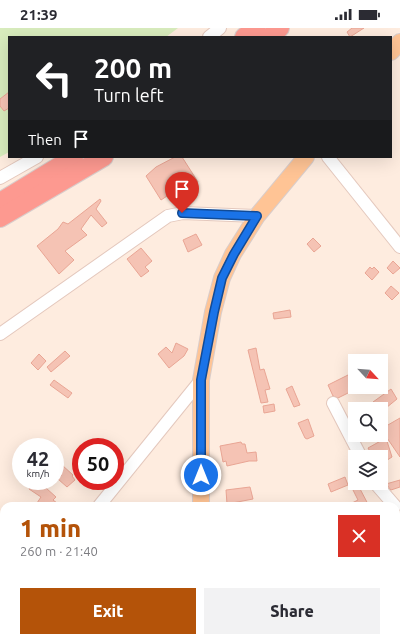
<!DOCTYPE html>
<html lang="en">
<head>
<meta charset="utf-8">
<style>
	body { margin:0; font-family:Ubuntu,sans-serif; background:#f2f2f3; color:#2b2b33; height:100vh; display:flex; flex-direction:column; font-size:15px; white-space:nowrap }
	* { box-sizing:border-box; margin:0 }
	p { font-size:13px; color:#7c7c81 }
	.icon { flex:none; width:22px; height:22px; fill:none; stroke:currentColor; stroke-width:2; stroke-linecap:round; stroke-linejoin:round }
	.map { position:relative; flex:1; overflow:hidden }
	.panel { position:absolute; left:0px; top:474px; width:400px; height:140px; display:flex; flex-direction:column; background:#fff; border-radius:12px 12px 0 0; box-shadow:0 4px 16px #0002 }
	.panel>* { flex:none }
	.hud { position:absolute; left:8px; top:8px; width:384px; height:122px; border-radius:0px; box-shadow:0 4px 16px #0002; background:#202124; color:#fff; overflow:hidden }
	.needle { width:26px; rotate:116deg }
	.fabs { position:absolute; left:348px; top:326px; display:grid; gap:8px }
	.fabs a { display:grid; place-items:center; width:40px; height:40px; border-radius:0px; background:#fff; box-shadow:0 4px 16px #0002; font-size:20px }
	.speed { position:absolute; left:12px; top:410px; display:flex; gap:8px; font-size:20px; font-weight:700; text-align:center }
	.speed>* { display:grid; place-content:center; width:52px; height:52px; border-radius:50%; background:#fff; box-shadow:0 4px 16px #0002; line-height:1 }
	.speed small { font-size:10px; font-weight:400 }
	.speed .limit { border:6px solid #d22; background:#fff; color:#111 }
	.pin { position:absolute; display:grid; place-items:center; width:34px; height:34px; color:#fff; margin:-41px -17px; border-radius:50% 50% 50% 0; rotate:-45deg; box-shadow:0 0 4px #0007 }
	.pin .icon { rotate:45deg }
	.me { position:absolute; width:44px; margin:-22px; rotate:0deg; stroke-linejoin:round; filter:drop-shadow(0 0 3px #0008) }
	.turn { display:flex; align-items:center; gap:14px; height:84px; padding:0 20px; font-size:18px }
	.turn .icon { width:52px; height:52px; stroke-width:2.5 }
	.turn b { display:block; font-size:28px; line-height:34px }
	.then { display:flex; align-items:center; height:38px; padding:0 20px; background:#0003; gap:8px; font-size:15px }
	.round { display:grid; place-items:center; flex:none; width:42px; height:42px; border-radius:0px; background:#f2f2f3 }
	.overview { display:flex; align-items:center; justify-content:space-between; height:68px; padding:0 20px }
	h1 { font-size:24px; font-weight:800; line-height:30px; color:#b45309 }
	.action { display:flex; gap:8px; margin-top:auto; padding:8px 20px }
	.action a { flex:1; height:46px; border-radius:0px; background:#b45309; color:#fff; font-size:16px; font-weight:800; line-height:46px; text-align:center }
	.action a+a { background:#f2f2f3; color:#2b2b33 }
	.status { display:flex; justify-content:space-between; align-items:center; height:28px; padding:0 20px; background:#fff; direction:ltr }
	.status svg { height:11px; fill:currentColor }
	.map>svg:first-child { display:block }
</style>
</head>
<body>
<div class="status"><b>21:39</b><svg viewBox="0 0 49 12"><path d="M0 12V9h3v3zM5 12V6h3v6zM10 12V3h3v9zM15 12V0h3v12zM26 1h20v11H26zM47 4h2v5h-2z"/></svg></div>
<div class="map">
<svg width="400" height="614" viewBox="0 0 400 614">
	<rect width="100%" height="100%" fill="#feecdf"/>
	<path fill="#d8ecbd" d="M0 0H178L166 9H9V124L0 129Z"/>
	<g fill="#f5c3b4" stroke="#e9a594">
		<path d="M352 0H364L350 9 347 4Z"/>
		<path d="M9 64V80L4 83 0 78V71Z"/>
		<path d="M175 129H182L198 154 175 168 173 164 161 172 146 148 156 139Z"/>
		<path d="M100 171 101 173 96 181 107 195 102 199 91 187 81 201 87 207 65 223 74 232 59 246 37 218 58 201 63 194 68 196Z"/>
		<path d="M196 206 202 217 188 224 183 212Z"/>
		<path d="M313 210 321 218 314 224 307 216Z"/>
		<path d="M141 220 152 233 145 239 149 243 141 249 127 231Z"/>
		<path d="M393 233 400 240 393 246 387 240Z"/>
		<path d="M370 239 372 241 374 239 379 244 372 252 365 245Z"/>
		<path d="M391 258 399 265 392 272 385 265Z"/>
		<path d="M290 282 291 289 274 291 273 285Z"/>
		<path d="M176 315 188 321 184 328 169 340 158 326 166 319 172 325Z"/>
		<path d="M256 320 260 342 264 341 270 361 265 362 268 374 261 375 248 322Z"/>
		<path d="M65 323 70 328 51 344 47 339Z"/>
		<path d="M39 326 46 333 38 342 31 335Z"/>
		<path d="M348 347 355 356V359L358 360 338 370 333 368 328 357Z"/>
		<path d="M54 352 72 365 68 370 50 357Z"/>
		<path d="M292 358 300 377 294 379 286 361Z"/>
		<path d="M391 361 397 371 381 384V381H378L373 374Z"/>
		<path d="M274 376 275 383 264 385 263 378Z"/>
		<path d="M400 390V429L385 407 381 409V401Z"/>
		<path d="M308 391 314 408 307 411 305 410 298 395Z"/>
		<path d="M386 410 392 429 381 436V429H373L368 420Z"/>
		<path d="M241 414 242 416H245L247 425 256 424 257 433H249L227 438 226 433 223 434 220 418Z"/>
		<path d="M62 437 73 447 72 448 75 452 67 459 58 451 62 447 57 443Z"/>
		<path d="M345 449 348 457 331 464 328 456Z"/>
		<path d="M400 452V459L391 462 386 456Z"/>
		<path d="M33 455 46 460 56 469 53 472 61 478H41L37 475 41 469 29 461Z"/>
		<path d="M250 459 253 471 227 476 226 462Z"/>
		<path d="M359 459 369 478H346L358 472 353 462Z"/>
	</g>
	<g fill="none" stroke-linecap="round" stroke-linejoin="round">
		<defs>
			<g id="minor">
				<path d="M209 9 220 0"/>
				<path d="M328 129 400 219"/>
				<path d="M0 150 37 129"/>
				<path d="M0 306 168 188 183 185 257 188"/>
				<path d="M333 375 361 429"/>
				<path d="M375 455 395 478"/>
				<path d="M99 478 201 352"/>
				<path d="M396 561 400 568"/>
				<path d="M0 602 4 597"/>
				<path d="M322 610 323 614"/>
			</g>
			<g id="major">
				<path d="M391 24 400 14"/>
				<path d="M201 478V352L213 284 222 250 233 226 257 188 306 129"/>
				<path d="M200 614V610"/>
			</g>
			<g id="highway">
				<path d="M244 9 256 0"/>
				<path d="M269 9 280 0"/>
				<path d="M0 174 74 129"/>
				<path d="M0 190 104 129"/>
			</g>
		</defs>
		<use href="#minor" stroke="#e4c8bd" stroke-width="14"/>
		<use href="#major" stroke="#d9cdcb" stroke-width="18"/>
		<use href="#highway" stroke="#d9cdcb" stroke-width="20"/>
		<use href="#minor" stroke="#fff" stroke-width="12"/>
		<use href="#major" stroke="#ffc495" stroke-width="16"/>
		<use href="#highway" stroke="#fd9990" stroke-width="18"/>
	</g>
	<g fill="none" stroke-linecap="round" stroke-linejoin="round">
		<defs>
			<path id="route" d="M182 185 257 188 234 226 222 250 214 284 201 352V447"/>
		</defs>
		<use href="#route" stroke="#114b97" stroke-width="10"/>
		<use href="#route" stroke="#1a73e8" stroke-width="7"/>
	</g>
</svg>
<div class="fabs">
<a><svg class="needle" viewBox="-14 -14 28 28"><path d="M0-13l5 13h-10z" fill="#e53935"/><path d="M0 13l5-13h-10z" fill="#7c7c81"/></svg></a>
<a><svg class="icon" aria-label="search" viewBox="0 0 24 24"><circle cx="10" cy="10" r="6"/><path d="M15 15l6 6"/></svg></a>
<a><svg class="icon" aria-label="layers" viewBox="0 0 24 24"><path d="M12 4l9 5-9 5-9-5zM3 14l9 5 9-5"/></svg></a>
</div>
<div class="speed"><div>42<small>km/h</small></div><div class="limit">50</div></div>
<div class="pin" style="left:182px;top:185px;background:#d93025"><svg class="icon" aria-label="arrive" viewBox="0 0 24 24"><path d="M6 21V4h12l-3 4 3 4H6"/></svg></div>
<svg class="me" style="left:201px;top:447px" viewBox="-20 -20 40 40"><circle r="17" fill="#1a73e8" stroke="#fff" stroke-width="3"/><path d="M0-11L8 9 0 5-8 9z" fill="#fff"/></svg>
<div class="hud">
<div class="turn"><svg class="icon" aria-label="left" viewBox="0 0 24 24"><path d="M17 20v-9H6M10 6l-5 5 5 5"/></svg><div><b>200 m</b>Turn left</div></div>
<div class="then">Then<svg class="icon" aria-label="arrive" viewBox="0 0 24 24"><path d="M6 21V4h12l-3 4 3 4H6"/></svg></div>
</div>
<section class="panel">
<div class="overview"><div><h1>1 min</h1><p>260 m · 21:40</p></div><a class="round" style="background:#d93025;color:#fff"><svg class="icon" aria-label="close" viewBox="0 0 24 24"><path d="M6 6l12 12M18 6L6 18"/></svg></a></div>
<div class="action"><a>Exit</a><a>Share</a></div>
</section>
</div>
</body>
</html>
